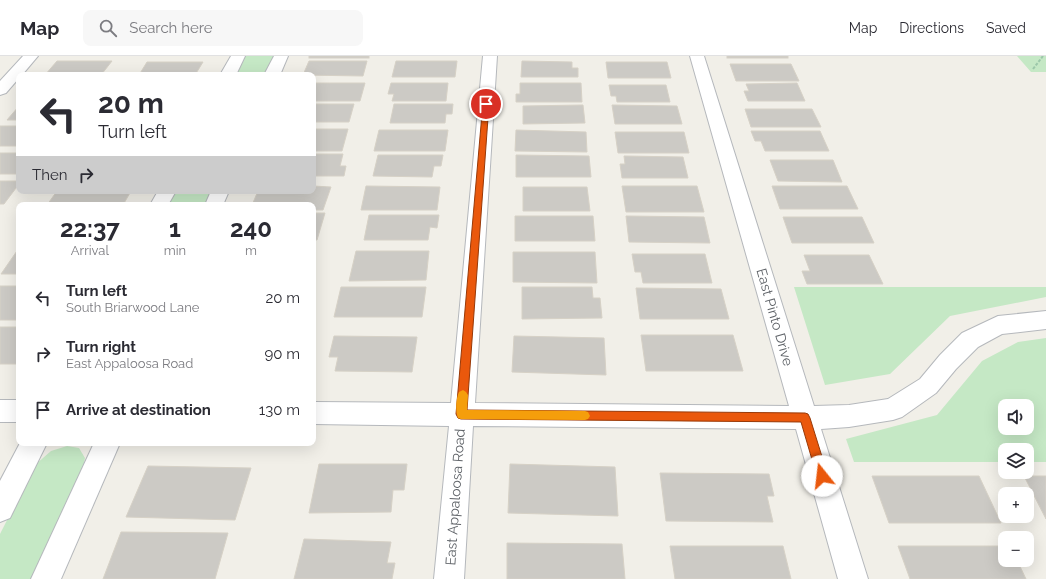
<!DOCTYPE html>
<html lang="en">
<head>
<meta charset="utf-8">
<style>
	body { margin:0; font-family:Raleway,sans-serif; background:#f7f7f7; color:#2b2b33; height:100vh; display:flex; flex-direction:column; font-size:15px; white-space:nowrap }
	* { box-sizing:border-box; margin:0 }
	p { font-size:13px; color:#7c7c81 }
	.icon { flex:none; width:22px; height:22px; fill:none; stroke:currentColor; stroke-width:2; stroke-linecap:round; stroke-linejoin:round }
	.map { position:relative; flex:1; overflow:hidden }
	.side { position:absolute; left:16px; top:146px; width:300px; height:244px; display:flex; flex-direction:column; background:#fff; border-radius:8px; box-shadow:0 4px 16px #0002 }
	.side>* { flex:none }
	.top-card { position:absolute; left:16px; top:16px; width:300px; height:122px; border-radius:8px; box-shadow:0 4px 16px #0002; background:#fff; color:#2b2b33; overflow:hidden }
	.fabs { position:absolute; left:998px; top:343px; display:grid; gap:8px }
	.fabs a { display:grid; place-items:center; width:36px; height:36px; border-radius:8px; background:#fff; box-shadow:0 4px 16px #0002; font-size:20px }
	.pin { position:absolute; display:grid; place-items:center; width:34px; height:34px; color:#fff; margin:-17px; border:2px solid #fff; border-radius:50%; box-shadow:0 1px 4px #0007 }
	.me { position:absolute; width:44px; margin:-22px; rotate:344deg; stroke-linejoin:round; filter:drop-shadow(0 0 3px #0008) }
	.turn { display:flex; align-items:center; gap:14px; height:84px; padding:0 16px; font-size:18px }
	.turn .icon { width:52px; height:52px; stroke-width:2.5 }
	.turn b { display:block; font-size:28px; line-height:34px }
	.then { display:flex; align-items:center; height:38px; padding:0 16px; background:#0003; gap:8px; font-size:15px }
	.eta { display:flex; justify-content:space-evenly; align-items:center; height:68px; text-align:center }
	.eta b { font-size:24px; font-weight:700; line-height:28px }
	ul { padding:0; list-style:none }
	li { display:flex; align-items:center; gap:12px; height:56px; padding:0 16px }
	li div { flex:1 }
	li b { display:block; font-size:15px }
	li em { font-style:normal }
	header { display:flex; align-items:center; gap:24px; box-sizing:border-box; height:56px; padding:0 20px; background:#fff; border-bottom:1px solid #e1e1e2 }
	header strong { font-size:19px }
	nav { display:flex; gap:22px; margin-inline-start:auto; font-size:14px }
	.search { width:280px; height:36px; background:#f7f7f7; display:flex; align-items:center; gap:10px; box-sizing:border-box; padding:0 14px; border-radius:8px; color:#7c7c81; font-size:15px }
	.map>svg:first-child { display:block }
</style>
</head>
<body>
<header>
<strong>Map</strong>
<div class="search"><svg class="icon" aria-label="search" viewBox="0 0 24 24"><circle cx="10" cy="10" r="6"/><path d="M15 15l6 6"/></svg>Search here</div>
<nav><a>Map</a><a>Directions</a><a>Saved</a></nav>
</header>
<div class="map">
<svg width="1046" height="523" viewBox="0 0 1046 523">
	<rect width="100%" height="100%" fill="#f1efe8"/>
	<g fill="#c5e8c5" fill-rule="evenodd">
		<path d="M245 0H274L265 19H235Z"/>
		<path d="M1017 0H1046V16H1031Z"/>
		<path d="M175 135H212L205 149H168Z"/>
		<path d="M794 231H1046V241L950 260 890 318 825 329Z"/>
		<path d="M1046 282V406H1027V394H1005V406H854L846 383 937 359 982 305 1018 286ZM1005 350H1027V372H1005Z"/>
		<path d="M67 390 79 392 85 402 83 413 33 523H0V478L35 409 51 395Z"/>
	</g>
	<g fill="#cccac5" stroke="#d6d1c6">
		<rect x="309" y="0" width="60" height="2"/>
		<rect x="727" y="0" width="61" height="2"/>
		<path d="M57 5H112L101 19H45Z"/>
		<path d="M309 5H367L363 20 303 19Z"/>
		<path d="M396 5H457L455 21H392Z"/>
		<path d="M522 5 572 6V12H578V21H521Z"/>
		<path d="M147 6H203L195 19H139Z"/>
		<path d="M606 6H667L671 22H608Z"/>
		<path d="M730 8H791L799 25H736Z"/>
		<path d="M313 27H365L360 45H313Z"/>
		<path d="M391 27H448L446 45H392L394 38H388Z"/>
		<path d="M520 27H581L582 46H516V38H520Z"/>
		<path d="M797 27 805 45H748L744 35H749L746 28Z"/>
		<path d="M609 29H666L670 46H617L616 40H611Z"/>
		<path d="M313 48H354L349 66H313Z"/>
		<path d="M394 48H453L452 58H446L445 67H390Z"/>
		<path d="M583 49 585 67 523 68V50Z"/>
		<path d="M612 49 677 50 682 68H615Z"/>
		<path d="M19 50V64H7Z"/>
		<path d="M745 53H812L821 71H751Z"/>
		<rect x="0" y="70" width="19" height="20"/>
		<path d="M313 73H348L342 95H313Z"/>
		<path d="M379 74H448L445 95H374Z"/>
		<path d="M516 74 586 76 587 96 515 95Z"/>
		<path d="M751 75H820L829 95H765L761 85H755Z"/>
		<path d="M615 76H684L689 97H618Z"/>
		<rect x="0" y="97" width="19" height="21"/>
		<path d="M313 98H343L340 110H346L344 120H313Z"/>
		<path d="M378 99H443L441 110H434L432 121 373 120Z"/>
		<path d="M516 99 589 100 591 121H516Z"/>
		<path d="M624 100 683 101 688 122H622L620 108H625Z"/>
		<path d="M770 104H833L842 126 778 125Z"/>
		<path d="M0 125H19V128L4 148H0Z"/>
		<path d="M313 130 331 131 323 154H313V149H252L258 135H313Z"/>
		<path d="M366 130 440 131 437 154H361Z"/>
		<path d="M622 130H697L704 156H626Z"/>
		<path d="M772 130H847L858 153H780Z"/>
		<path d="M523 131H587L590 155H523Z"/>
		<path d="M57 135H131L123 149H47Z"/>
		<path d="M313 157H325L317 184H313Z"/>
		<path d="M369 159H439L437 172 430 171 428 184H364Z"/>
		<path d="M515 160H593L595 185H515Z"/>
		<path d="M626 160 704 161 710 187 629 186Z"/>
		<path d="M783 161H862L874 187H792Z"/>
		<path d="M19 192V218H1Z"/>
		<path d="M356 195H429L426 224 349 225Z"/>
		<path d="M513 196H595L597 227 513 226Z"/>
		<path d="M632 198H705L712 227H643L641 216H635Z"/>
		<path d="M804 199H869L883 228H807L802 215H810Z"/>
		<rect x="0" y="230" width="19" height="34"/>
		<path d="M341 231H426L422 261H334Z"/>
		<path d="M522 231H592L593 242H600L602 262 522 263Z"/>
		<path d="M636 232 721 233 729 263H640Z"/>
		<rect x="0" y="271" width="19" height="37"/>
		<path d="M641 279H733L743 315H646Z"/>
		<path d="M334 280 417 281 412 316 335 315 338 301H329Z"/>
		<path d="M514 280 604 282 606 319 512 316Z"/>
		<path d="M319 408H407L404 434H393L391 456 309 457Z"/>
		<path d="M510 408 615 411 618 460 508 457Z"/>
		<path d="M148 410 251 412 235 464 126 461Z"/>
		<path d="M660 417 769 418 774 440H767L773 466 666 465Z"/>
		<path d="M872 420H979L1001 467H889Z"/>
		<path d="M1024 420H1046V463Z"/>
		<path d="M121 476 228 477 215 523H103Z"/>
		<path d="M304 483 391 486 387 507H395L392 523H294Z"/>
		<path d="M507 487 622 488 625 523H507Z"/>
		<path d="M670 490H783L791 523H675Z"/>
		<path d="M898 490H1005V504H1017L1026 523H910Z"/>
	</g>
	<g fill="none" stroke-linecap="round" stroke-linejoin="round">
		<defs>
			<g id="minor">
				<path d="M23 0H38L22 19H19V22L6 37 0 39V25Z"/>
				<path d="M231 0H245L236 19H220Z"/>
				<path d="M274 0H288L280 19H264Z"/>
				<path d="M483 0H497L475 347 789 350 690 0H704L814 350 849 349 888 343 920 323 940 299 962 277 998 260 1046 255V273L1002 278 978 291 956 313 936 337 902 361 893 364 849 371 821 373 868 523H838L796 373 473 370 464 523H434L449 370 313 368V346L451 347Z"/>
				<path d="M158 135H176L168 149H150Z"/>
				<path d="M211 135H229L223 149H205Z"/>
				<rect x="0" y="344" width="19" height="22"/>
				<path d="M20 387H47L10 462 0 466V425Z"/>
				<path d="M94 387H120L61 523H31Z"/>
			</g>
		</defs>
		<use href="#minor" stroke="#b5b8bc" stroke-width="2"/>
		<path stroke="#9cc7a9" stroke-width="2" stroke-dasharray="3 1.5" stroke-linecap="butt" d="M1033 13 1043 0"/>
		<use href="#minor" fill="#fff" fill-rule="evenodd"/>
	</g>
	<path fill="#ea580c" stroke="#983908" d="M483 46 489 48 467 354 805 357 808 358 810 362 828 420 826 424 822 426 818 424 801 366 461 363 458 362 456 358Z"/>
	<path fill="#f59e0b" d="M463 334 466 336 468 339 467 354 585 355 588 356 590 360 588 363 585 364 461 363 458 362C455 355 456 342 459 336Z"/>
	<g text-anchor="middle" dominant-baseline="central" stroke-width="3" stroke-linejoin="round" paint-order="stroke">
		<g font-size="14" fill="#5f6368" stroke="#fff">
			<text transform="translate(775 261) rotate(74)">East Pinto Drive</text>
			<text transform="translate(455 441) rotate(-86)">East Appaloosa Road</text>
		</g>
	</g>
</svg>
<div class="fabs">
<a><svg class="icon" aria-label="sound" viewBox="0 0 24 24"><path d="M4 9h4l5-4v14l-5-4H4zM17 9q2 3 0 6"/></svg></a>
<a><svg class="icon" aria-label="layers" viewBox="0 0 24 24"><path d="M12 4l9 5-9 5-9-5zM3 14l9 5 9-5"/></svg></a>
<a>+</a>
<a>−</a>
</div>
<div class="pin" style="left:486px;top:48px;background:#d93025"><svg class="icon" aria-label="arrive" viewBox="0 0 24 24"><path d="M6 21V4h12l-3 4 3 4H6"/></svg></div>
<svg class="me" style="left:822px;top:420px" viewBox="-20 -20 40 40"><circle r="19" fill="#fff"/><path d="M0-13L10 11 0 6-10 11z" fill="#ea580c"/></svg>
<div class="top-card">
<div class="turn"><svg class="icon" aria-label="left" viewBox="0 0 24 24"><path d="M17 20v-9H6M10 6l-5 5 5 5"/></svg><div><b>20 m</b>Turn left</div></div>
<div class="then">Then<svg class="icon" aria-label="right" viewBox="0 0 24 24"><path d="M7 20v-9h11M14 6l5 5-5 5"/></svg></div>
</div>
<section class="side">
<div class="eta">
<div><b>22:37</b><p>Arrival</p></div>
<div><b>1</b><p>min</p></div>
<div><b>240</b><p>m</p></div>
</div>
<ul>
<li><svg class="icon" aria-label="left" viewBox="0 0 24 24"><path d="M17 20v-9H6M10 6l-5 5 5 5"/></svg><div><b>Turn left</b><p>South Briarwood Lane</p></div><em>20 m</em></li>
<li><svg class="icon" aria-label="right" viewBox="0 0 24 24"><path d="M7 20v-9h11M14 6l5 5-5 5"/></svg><div><b>Turn right</b><p>East Appaloosa Road</p></div><em>90 m</em></li>
<li><svg class="icon" aria-label="arrive" viewBox="0 0 24 24"><path d="M6 21V4h12l-3 4 3 4H6"/></svg><div><b>Arrive at destination</b></div><em>130 m</em></li>
</ul>
</section>
</div>
</body>
</html>
